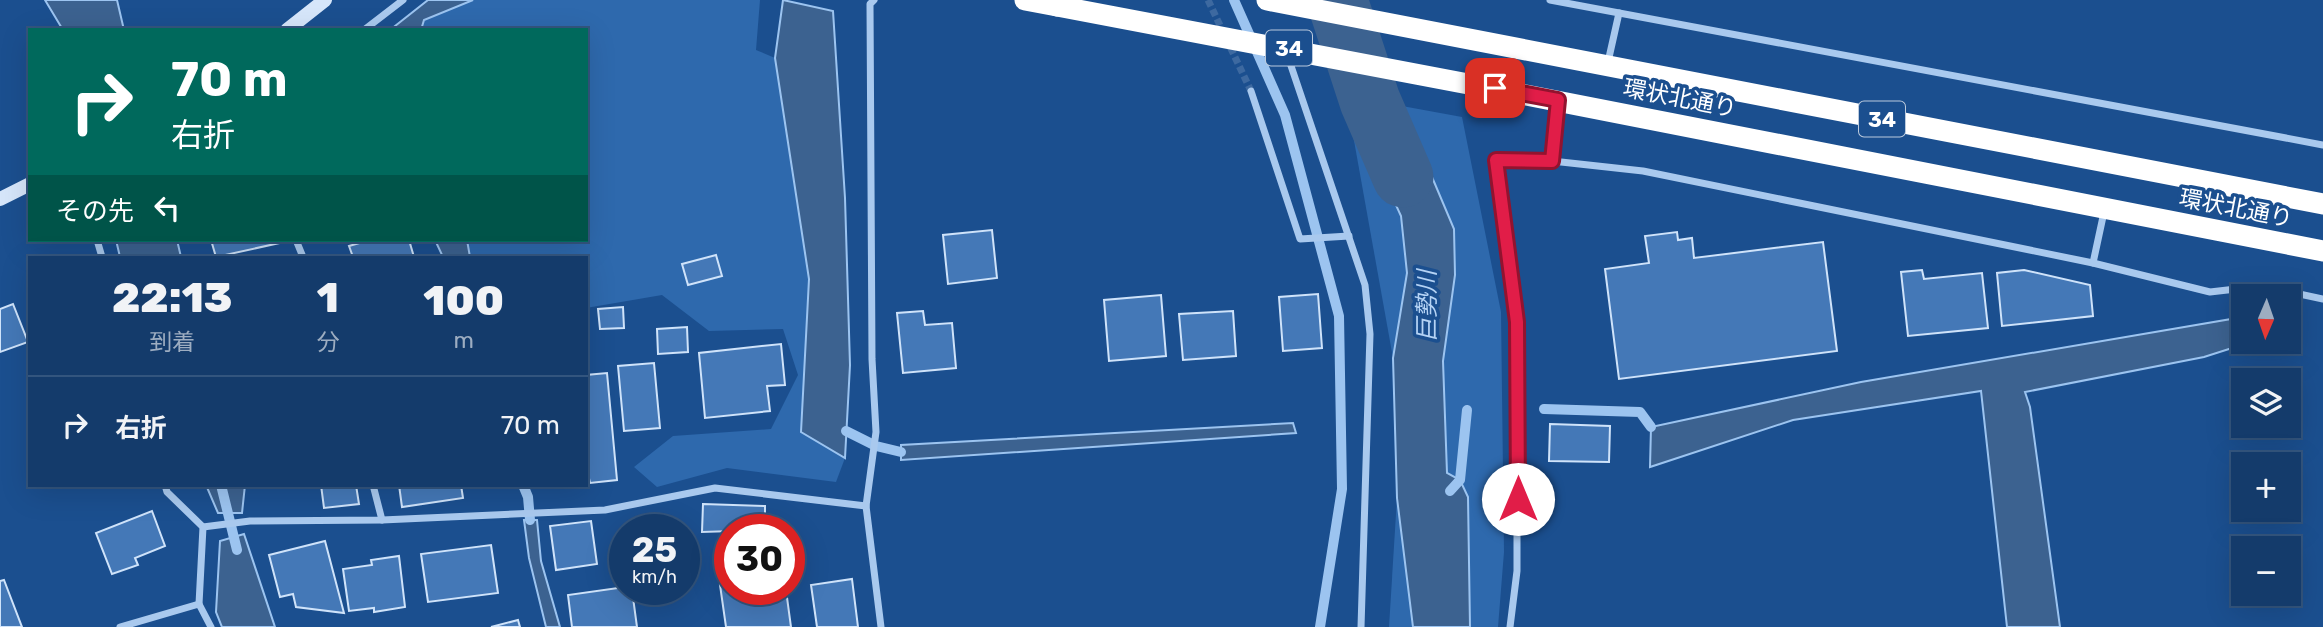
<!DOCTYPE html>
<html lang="ja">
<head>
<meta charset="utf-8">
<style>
	body { margin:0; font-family:Rubik,"Noto Sans JP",sans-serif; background:#214673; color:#f1f3f6; height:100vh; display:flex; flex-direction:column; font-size:26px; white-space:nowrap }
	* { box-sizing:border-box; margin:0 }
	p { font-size:23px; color:#9dadc1 }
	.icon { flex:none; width:38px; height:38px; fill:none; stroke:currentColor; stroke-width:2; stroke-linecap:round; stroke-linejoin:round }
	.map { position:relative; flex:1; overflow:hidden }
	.sheet { position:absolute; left:28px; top:256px; width:560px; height:231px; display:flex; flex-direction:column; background:#143b6b; border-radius:0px; box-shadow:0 7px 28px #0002,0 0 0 2px #33557e }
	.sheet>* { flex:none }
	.guide { position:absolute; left:28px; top:28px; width:560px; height:214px; border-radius:0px; box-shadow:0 7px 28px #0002,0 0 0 2px #33557e; background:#00695c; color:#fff; overflow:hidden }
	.needle { width:46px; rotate:182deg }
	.tools { position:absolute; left:2231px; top:284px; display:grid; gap:14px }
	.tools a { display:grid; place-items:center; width:70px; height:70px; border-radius:0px; background:#143b6b; box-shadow:0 7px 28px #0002,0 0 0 2px #33557e; font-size:35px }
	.speed { position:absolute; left:609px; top:514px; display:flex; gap:14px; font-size:35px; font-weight:700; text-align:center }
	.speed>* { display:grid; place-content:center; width:91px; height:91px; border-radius:50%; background:#143b6b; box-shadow:0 7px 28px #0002,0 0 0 2px #33557e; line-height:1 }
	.speed small { font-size:18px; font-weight:400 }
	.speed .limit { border:10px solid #d22; background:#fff; color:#111 }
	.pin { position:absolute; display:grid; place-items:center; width:60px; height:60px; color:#fff; margin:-30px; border-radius:14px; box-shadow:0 4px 10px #0006 }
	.me { position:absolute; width:77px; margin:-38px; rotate:0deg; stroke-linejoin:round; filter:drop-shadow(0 0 5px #0008) }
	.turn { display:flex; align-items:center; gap:24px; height:147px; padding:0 28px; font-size:32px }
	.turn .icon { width:91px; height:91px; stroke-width:2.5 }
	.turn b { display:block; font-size:49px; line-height:60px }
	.then { display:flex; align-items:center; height:66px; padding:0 28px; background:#0003; gap:14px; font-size:26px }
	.eta { display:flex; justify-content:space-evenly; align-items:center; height:119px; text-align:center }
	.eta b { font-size:42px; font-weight:800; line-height:49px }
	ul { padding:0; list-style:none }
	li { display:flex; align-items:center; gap:21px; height:98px; padding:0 28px; border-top:2px solid #33557e }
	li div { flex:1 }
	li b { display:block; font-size:26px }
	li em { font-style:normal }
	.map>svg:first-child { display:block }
</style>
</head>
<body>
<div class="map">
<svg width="2323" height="627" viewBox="0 0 2323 627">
	<rect width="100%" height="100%" fill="#1b4f8f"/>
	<g fill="#2e69ad">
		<path d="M473 0H760L756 50 775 58 809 279 801 432 845 458 836 482 727 468 657 487 634 467 673 436 771 429 798 375 783 329 709 331 662 295 586 308V257H470L467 240H586V30H421L424 20Z"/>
		<path d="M1346 96 1401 216 1407 273 1393 358Z"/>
		<path d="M1402 106 1462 117 1501 312 1504 552 1498 627H1470L1468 497 1460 480 1447 474 1443 361 1455 275 1454 229Z"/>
		<path d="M1397 498 1413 627H1389Z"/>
	</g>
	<g fill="#3c6290" stroke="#9cc4f0" stroke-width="2">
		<path d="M45 0H117L124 30H63Z"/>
		<path d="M428 0H473L424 20 421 30H390Z"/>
		<path d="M783 0 833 11 845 198 850 365 845 458 801 432 809 279 775 58Z"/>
		<path d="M1346 96 1402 106 1454 229 1455 275 1443 361 1447 473 1460 480 1468 497 1470 627H1413L1397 498 1393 358 1407 273 1401 216Z"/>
		<path d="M116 240H177L181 257H120Z"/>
		<path d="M435 240H467L470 257H443Z"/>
		<path d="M2243 317 2244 341H2254L2204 357 2025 392 2030 407 2060 627H2007L1981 391 1793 420 1650 467 1651 427 1861 382Z"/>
		<path d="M1293 423 1296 433 901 460V445Z"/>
		<path d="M206 485H245L242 513H218Z"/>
		<path d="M524 520H537L541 561 560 627H546L529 558Z"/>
		<path d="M244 534 275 627H222L216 612 220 541Z"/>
	</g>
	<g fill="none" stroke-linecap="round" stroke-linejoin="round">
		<g stroke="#9cc4f0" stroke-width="10">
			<path d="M1234 0 1285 115 1339 316 1342 489 1320 627"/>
			<path d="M1544 409 1640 412 1651 427"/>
			<path d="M846 431 876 446 901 452"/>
			<path d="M221 485 237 550"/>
			<path d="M523 485 528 497 530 520"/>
			<path d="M1450 491 1460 480 1467 410"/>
		</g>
		<path stroke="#3c6290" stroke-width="61" d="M1337 0 1370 101 1403 177"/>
	</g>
	<g fill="#4478b7" stroke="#cfe3fa" stroke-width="2">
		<path d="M992 230 997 278 948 284 943 235Z"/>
		<path d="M1677 232 1678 240 1692 238 1694 258 1823 242 1837 351 1619 379 1605 269 1649 263 1645 236Z"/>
		<path d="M211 240H283L284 242 216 257Z"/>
		<path d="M370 240H409L414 257H353L349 246Z"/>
		<path d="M716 255 722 276 688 285 682 264Z"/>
		<path d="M1922 270 1924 279 1982 273 1988 328 1908 336 1901 272Z"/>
		<path d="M2024 270 2090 285 2093 316 2002 326 1997 273Z"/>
		<path d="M1318 294 1322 348 1283 351 1279 297Z"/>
		<path d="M1161 295 1166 356 1109 361 1104 300Z"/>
		<path d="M13 304 28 342 0 352V309Z"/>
		<path d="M623 307 624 328 600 329 598 309Z"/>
		<path d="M923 311 925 325 952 323 956 368 903 373 897 313Z"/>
		<path d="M1233 311 1236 356 1183 360 1179 314Z"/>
		<path d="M687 327 688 352 658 354 657 329Z"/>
		<path d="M781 344 785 385 767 386 770 411 705 418 699 353Z"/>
		<path d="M654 363 660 428 624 431 618 366Z"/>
		<path d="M607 373 617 480 590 483 586 464V375Z"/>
		<path d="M1550 424 1610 426 1609 462 1549 461Z"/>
		<path d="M321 485H356L359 504 324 508Z"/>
		<path d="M399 485H461L463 498 402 507Z"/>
		<path d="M703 504 765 506V530L702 532Z"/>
		<path d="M152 511 165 546 135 558 138 565 112 574 96 533Z"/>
		<path d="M591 521 597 564 556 570 550 526Z"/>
		<path d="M325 541 344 613 296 607 293 594 280 597 269 555Z"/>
		<path d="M491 545 498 593 428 602 421 554Z"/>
		<path d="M399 556 405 607 374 612V608L349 611 343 569 372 565 371 560Z"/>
		<path d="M852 579 858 627H817L811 585Z"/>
		<path d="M4 580 22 627H0V581Z"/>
		<path d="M730 584V590H786L791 627H726L720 585Z"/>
		<path d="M625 587 632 590 637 627H572L568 595Z"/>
		<path d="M518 620 520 627H491Z"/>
	</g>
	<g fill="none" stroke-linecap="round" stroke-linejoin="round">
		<path stroke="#3d69a0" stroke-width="7" stroke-dasharray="7 3.5" stroke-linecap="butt" d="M1208 0 1251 91"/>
		<g stroke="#a9c9ee" stroke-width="7">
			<path d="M874 0 870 4 872 359 876 432 866 506 881 627"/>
			<path d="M1550 0 2323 145"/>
			<path d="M364 30 403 0"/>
			<path d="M1287 54 1365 285 1370 334 1361 627"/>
			<path d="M1608 62 1619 13"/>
			<path d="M1251 91 1300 239 1349 236"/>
			<path d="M1552 161 1557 103"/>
			<path d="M97 240 102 257"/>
			<path d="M296 240 303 257"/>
			<path d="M2093 263 2104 212"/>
			<path d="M165 485 167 492 203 527 199 604"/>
			<path d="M373 485 382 520"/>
			<path d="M203 527 250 521 382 520 605 510 715 488 866 506"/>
			<path d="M120 627 199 604 211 627"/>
			<path d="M1510 627 1517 571V322L1496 160 1552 161 1643 171 2093 263 2210 292 2262 286 2323 299"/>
		</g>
		<g stroke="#d6e6fa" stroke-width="14">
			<path d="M287 30 325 0"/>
			<path d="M0 199 30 184"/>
		</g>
		<g stroke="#fff" stroke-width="21">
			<path d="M1025 0 1057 6"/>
			<path d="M1267 0 2323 204"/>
			<path d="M1521 94 2323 251"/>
		</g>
		<path stroke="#fff" stroke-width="21" d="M1057 6 1521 94"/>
	</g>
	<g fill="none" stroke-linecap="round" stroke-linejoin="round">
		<defs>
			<path id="route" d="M1495 88 1558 100 1552 161 1496 160 1517 322 1518 499"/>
		</defs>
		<use href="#route" stroke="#92132f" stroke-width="18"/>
		<use href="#route" stroke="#e11d48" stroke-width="12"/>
	</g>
	<g text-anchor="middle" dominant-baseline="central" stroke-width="7" stroke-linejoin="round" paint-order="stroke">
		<g fill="#1b4f8f" stroke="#bbcadd" stroke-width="2">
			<rect x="1266" y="30.5" width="46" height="35" rx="5"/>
			<rect x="1859" y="101.5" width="46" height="35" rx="5"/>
		</g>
		<g font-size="21" font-weight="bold" fill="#fff">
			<text x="1289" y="48">34</text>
			<text x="1882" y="119">34</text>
		</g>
		<g font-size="23" fill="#fff" stroke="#1b4f8f">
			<text transform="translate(1680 98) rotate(11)">環状北通り</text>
			<text transform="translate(2236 208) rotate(11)">環状北通り</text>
		</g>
		<g font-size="24" font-style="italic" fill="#b5d3f5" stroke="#1b4f8f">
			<text transform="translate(1427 306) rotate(-90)">巨勢川</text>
		</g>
	</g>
</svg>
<div class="tools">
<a><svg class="needle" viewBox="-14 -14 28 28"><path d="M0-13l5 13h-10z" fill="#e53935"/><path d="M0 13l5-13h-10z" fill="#9dadc1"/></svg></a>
<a><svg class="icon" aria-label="layers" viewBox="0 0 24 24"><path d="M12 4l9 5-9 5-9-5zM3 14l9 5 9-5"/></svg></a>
<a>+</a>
<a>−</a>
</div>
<div class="speed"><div>25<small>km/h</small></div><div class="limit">30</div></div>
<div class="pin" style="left:1495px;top:88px;background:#d93025"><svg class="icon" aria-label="arrive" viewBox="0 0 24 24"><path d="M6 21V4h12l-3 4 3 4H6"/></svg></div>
<svg class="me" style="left:1518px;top:499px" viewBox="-20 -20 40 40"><circle r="19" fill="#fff"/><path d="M0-13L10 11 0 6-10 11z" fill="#e11d48"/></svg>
<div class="guide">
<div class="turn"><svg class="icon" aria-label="right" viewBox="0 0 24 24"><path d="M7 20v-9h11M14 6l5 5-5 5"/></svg><div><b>70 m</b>右折</div></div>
<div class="then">その先<svg class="icon" aria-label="left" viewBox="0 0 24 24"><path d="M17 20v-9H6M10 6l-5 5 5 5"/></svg></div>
</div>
<section class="sheet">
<div class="eta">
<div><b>22:13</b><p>到着</p></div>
<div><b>1</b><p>分</p></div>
<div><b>100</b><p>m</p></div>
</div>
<ul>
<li><svg class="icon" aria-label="right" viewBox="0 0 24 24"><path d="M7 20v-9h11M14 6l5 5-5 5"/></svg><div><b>右折</b></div><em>70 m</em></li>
</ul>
</section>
</div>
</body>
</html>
